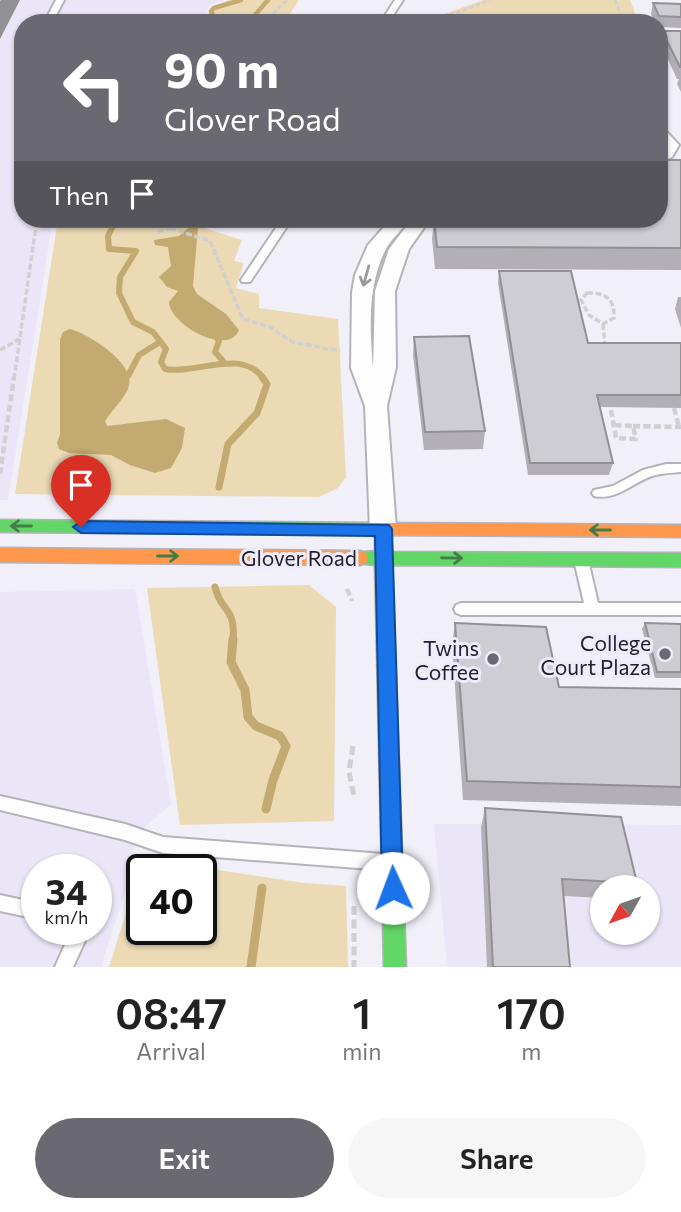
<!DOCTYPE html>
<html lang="en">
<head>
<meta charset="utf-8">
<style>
	body { margin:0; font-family:Commissioner,sans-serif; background:#f6f6f6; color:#222; height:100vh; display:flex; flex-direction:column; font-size:26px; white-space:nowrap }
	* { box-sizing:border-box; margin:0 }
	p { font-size:23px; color:#767676 }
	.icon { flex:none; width:38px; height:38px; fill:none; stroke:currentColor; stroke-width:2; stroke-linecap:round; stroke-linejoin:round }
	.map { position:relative; height:967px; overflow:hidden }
	.side { display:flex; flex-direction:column; background:#fff; flex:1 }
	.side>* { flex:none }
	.top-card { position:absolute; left:14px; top:14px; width:654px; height:214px; border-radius:28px; box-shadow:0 2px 5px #0004; background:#6a6971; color:#fff; overflow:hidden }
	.needle { width:46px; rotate:230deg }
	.controls { position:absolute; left:590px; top:875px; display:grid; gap:14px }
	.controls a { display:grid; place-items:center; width:70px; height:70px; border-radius:50%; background:#fff; box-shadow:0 2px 5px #0004; font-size:35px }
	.speed { position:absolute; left:21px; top:854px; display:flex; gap:14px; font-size:35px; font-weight:700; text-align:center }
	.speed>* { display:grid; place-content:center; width:91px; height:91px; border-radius:50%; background:#fff; box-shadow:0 2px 5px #0004; line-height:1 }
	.speed small { font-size:18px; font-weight:400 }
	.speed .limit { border:4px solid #111; border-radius:10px; background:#fff; color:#111 }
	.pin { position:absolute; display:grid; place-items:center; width:60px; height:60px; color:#fff; margin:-72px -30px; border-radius:50% 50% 50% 0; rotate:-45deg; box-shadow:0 0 7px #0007 }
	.pin .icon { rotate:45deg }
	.me { position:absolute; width:77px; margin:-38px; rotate:358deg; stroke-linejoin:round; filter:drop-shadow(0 0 5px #0008) }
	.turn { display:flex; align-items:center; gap:24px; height:147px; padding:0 35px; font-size:32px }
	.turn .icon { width:91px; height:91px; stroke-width:2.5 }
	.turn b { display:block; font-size:49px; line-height:60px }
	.then { display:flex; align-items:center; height:66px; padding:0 35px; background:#0003; gap:14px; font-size:26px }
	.eta { display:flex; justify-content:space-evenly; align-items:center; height:119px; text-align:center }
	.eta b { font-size:42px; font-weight:600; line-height:49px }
	.cta { display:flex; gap:14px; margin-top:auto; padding:14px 35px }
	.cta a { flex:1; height:80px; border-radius:42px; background:#6a6971; color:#fff; font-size:28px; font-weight:600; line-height:80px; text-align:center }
	.cta a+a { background:#f6f6f6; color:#222 }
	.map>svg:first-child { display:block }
</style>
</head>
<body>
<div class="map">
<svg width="681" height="967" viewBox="0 0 681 967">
	<rect width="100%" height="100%" fill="#f1eff8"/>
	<g fill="#eae6f8" fill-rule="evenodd">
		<path d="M0 0H226L209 6 203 23H23V219H53L8 500H0Z"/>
		<path d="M135 589 171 804 137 834 129 879 101 967H0V592ZM37 870H96V929H37Z"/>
		<path d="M434 824 681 825V967H447ZM602 887H648V933H602Z"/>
	</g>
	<g fill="#ecdab5" fill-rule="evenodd">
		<path d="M229 0H299L284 23H203L211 7Z"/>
		<path d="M483 0H630L639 23H487L442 15Z"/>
		<path d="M58 219H210L207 229 242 240 234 261 244 263 236 288 259 294V308L338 319 346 477 338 488 319 497 15 494Z"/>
		<path d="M309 585 336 607 334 821 180 825 147 588Z"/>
		<path d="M143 859 304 883 346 886 348 967H109ZM142 870H201V929H142Z"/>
	</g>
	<g fill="#c2aa70">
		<path d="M195 222H198V228L193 286 197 294 226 314 239 330C228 357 170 325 169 302L178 291 167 287 159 277 171 266 168 247 155 245 154 240 179 236Z"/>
		<path d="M70 329C89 334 139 365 128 389 123 400 112 410 105 421L107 426 166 419 185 428 182 448 171 468 155 473 130 465 111 455 69 453 59 449 57 443 60 434V339L63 332Z"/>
	</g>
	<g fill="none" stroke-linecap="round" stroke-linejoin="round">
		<g stroke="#c2aa70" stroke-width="4.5">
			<path d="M217 23 211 11 214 8 241 0"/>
			<path d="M248 23 268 0"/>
		</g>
		<g stroke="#c2aa70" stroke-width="6">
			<path d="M75 219 108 223 112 228 108 236 109 249 136 251 120 277 119 293 133 322 153 332 166 349 161 362 165 369C197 375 241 347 264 379"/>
			<path d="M215 335 219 341 215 352 223 361"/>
			<path d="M128 376 139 355 160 342"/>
		</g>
		<g stroke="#c2aa70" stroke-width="7">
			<path d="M219 487 228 444 257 413 267 384 262 377"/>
			<path d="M215 587C221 613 236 606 233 641"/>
		</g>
		<g stroke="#c2aa70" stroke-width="9">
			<path d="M233 639 231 662 245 690 248 717 256 726 280 736 286 746 273 780 266 809"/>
			<path d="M251 967 262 888"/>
		</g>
		<defs>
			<g id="lane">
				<path d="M56 0H64L52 23H44Z"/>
				<path d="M395 0H403L388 23H380Z"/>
				<rect x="660" y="33" width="21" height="4"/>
				<path d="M282 219H292L250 282H242L241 280Z"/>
				<path d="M666 464H681V472C671 473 662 473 652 476 632 483 616 501 594 496L592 493 594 490 613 486 643 470Z"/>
				<path d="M581 555 586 556 588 560 598 603H681V615H461L456 613 454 609 456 605 461 603H584L574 560 576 556Z"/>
				<path d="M0 796 125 824 163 837 384 854 390 856 392 862 390 868 384 870 163 853 125 840 0 810Z"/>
				<path d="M0 895 37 903V919L0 911Z"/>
				<path d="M66 929H83L85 941 73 967H55L67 940Z"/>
			</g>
			<g id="street">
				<path d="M660 130 666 131 679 145 672 157 660 162Z"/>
				<path d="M391 219H410C403 229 392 238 386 249 367 285 370 330 373 369L375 291 389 249 412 219H430L409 249 395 291 396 367 387 406 396 529 392 536 383 539 374 536 370 529 365 406 351 368 352 292 355 275 368 245Z"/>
			</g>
			<path id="fast" d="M0 520 379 523C393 527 391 539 392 552L681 553V567L392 565 406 967H384L375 565 354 563 352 558 354 553 375 551V535L0 532Z"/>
			<g id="slow">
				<path d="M379 523 681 525V537L379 535 373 533 371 529 373 525Z"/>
				<path d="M0 548 360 551 366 553 368 558 366 563 360 565 0 562Z"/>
			</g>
		</defs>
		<use href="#lane" stroke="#b4b3ba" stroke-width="4"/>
		<use href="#street" stroke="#b4b3ba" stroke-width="4"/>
		<use href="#fast" stroke="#b4b3ba" stroke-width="3"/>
		<use href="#slow" stroke="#b4b3ba" stroke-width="3"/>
		<g stroke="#d0cfd1" stroke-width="2.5" stroke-dasharray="4.5 2.5" stroke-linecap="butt">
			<path d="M615 0 624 23"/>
			<path d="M263 23 287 0"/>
			<path d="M430 23 490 0"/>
		</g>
		<g stroke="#d0cfd1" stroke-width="3.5" stroke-dasharray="6 2.5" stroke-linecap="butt">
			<path d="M170 228 210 241 243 319 270 327 292 342 340 351"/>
			<path d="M158 232 170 228 165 219"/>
			<path d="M587 293C605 292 615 299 614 318L603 324 589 315 581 300Z"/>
			<path d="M603 324 605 347"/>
			<path d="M0 350 20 339"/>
			<path d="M14 379 37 219"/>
		</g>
		<g stroke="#d0cfd1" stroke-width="4.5" stroke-dasharray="7 3.5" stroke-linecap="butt">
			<path d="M674 408 679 427"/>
			<path d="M611 410 616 438 636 439 633 426 614 425"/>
			<path d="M633 426 681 427"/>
			<path d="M0 474 14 377"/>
			<path d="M347 589 352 601"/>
		</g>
		<g stroke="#d0cfd1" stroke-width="5" stroke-dasharray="9 4.5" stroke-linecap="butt">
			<path d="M353 746 349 772 354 796"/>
			<path d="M354 906V967"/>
		</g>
		<use href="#lane" fill="#fdfdfe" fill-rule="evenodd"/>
		<use href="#street" fill="#fdfdfe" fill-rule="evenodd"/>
		<use href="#fast" fill="#63d668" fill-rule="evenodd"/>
		<use href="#slow" fill="#ff974d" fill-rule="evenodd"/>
	</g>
	<g fill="#b2b0b6">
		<path d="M653 3 681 4V28L660 27V23H655L651 14Z"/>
		<path d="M662 31H681V92L677 84 679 79H677L660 42Z"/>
		<path d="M681 160V270L435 269 432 239 434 219H660Z"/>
		<path d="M499 271 588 343H681V408L600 407 613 463 609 475H528L498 283Z"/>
		<path d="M678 297H681V328L675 309Z"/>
		<path d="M414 337 485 431 483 449 424 450 413 355Z"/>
		<path d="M455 623 559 687 681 689V806L463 800 452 644Z"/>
		<path d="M645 623 681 624V678H655L642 629Z"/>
		<path d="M485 808 637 883 635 887H602V898L564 896 570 967H487L481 827Z"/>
	</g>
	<path fill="#919094" d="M1 0H20L0 39V1Z"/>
	<g fill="#cfcdd4" stroke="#919094" stroke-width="2">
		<path d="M653 3 681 4V17L659 16Z"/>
		<path d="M662 31H681V67H680Z"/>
		<path d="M660 160H681V248L437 247 434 219H660Z"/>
		<path d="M499 271H571L588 343H681V395H597L613 463H530Z"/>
		<path d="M469 336 485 431 425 432 414 337Z"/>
		<path d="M455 623 546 627 559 687 681 689V787L467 781Z"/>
		<path d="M645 623 681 624V672H657Z"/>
		<path d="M485 808 621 817 637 883 562 879 570 967H493Z"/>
	</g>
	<defs><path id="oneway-shaft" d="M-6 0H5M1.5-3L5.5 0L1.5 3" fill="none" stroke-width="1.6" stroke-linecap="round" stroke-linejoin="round" transform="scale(1.75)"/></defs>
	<use stroke="#9a9a9e" href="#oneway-shaft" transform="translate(366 276) rotate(106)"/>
	<g stroke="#427c48">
		<use href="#oneway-shaft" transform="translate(21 526) rotate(-180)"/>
		<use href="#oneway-shaft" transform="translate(600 530) rotate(-180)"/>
		<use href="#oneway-shaft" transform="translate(168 556)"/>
		<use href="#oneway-shaft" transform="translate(452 558) rotate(1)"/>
	</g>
	<path fill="#1a73e8" stroke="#114b97" stroke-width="2" d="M81 521 389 525 392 529 403 888 400 896 393 899 385 896 382 888 375 536 81 533 73 527Z"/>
	<g fill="#6a6971" stroke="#eeebfc" stroke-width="2.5">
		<circle cx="665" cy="654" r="7"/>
		<circle cx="493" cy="659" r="7"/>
	</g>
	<g text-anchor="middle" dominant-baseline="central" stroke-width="6" stroke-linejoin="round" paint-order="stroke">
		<g font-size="21" fill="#222128" stroke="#eeebfc">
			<text x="299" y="557">Glover Road</text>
		</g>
		<g font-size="21" fill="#222128" stroke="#eeebfc" text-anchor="end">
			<text x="651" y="642">College<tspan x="651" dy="24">Court Plaza</tspan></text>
			<text x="479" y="647">Twins<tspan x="479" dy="24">Coffee</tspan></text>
		</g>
	</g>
</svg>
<div class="controls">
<a><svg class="needle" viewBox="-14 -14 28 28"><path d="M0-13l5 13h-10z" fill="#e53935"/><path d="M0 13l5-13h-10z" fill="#767676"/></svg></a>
</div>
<div class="speed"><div>34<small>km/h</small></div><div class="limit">40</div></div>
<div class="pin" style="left:81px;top:527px;background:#d93025"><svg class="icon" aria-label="arrive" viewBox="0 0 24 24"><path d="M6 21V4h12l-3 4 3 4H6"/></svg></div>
<svg class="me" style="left:393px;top:888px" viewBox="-20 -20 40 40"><circle r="19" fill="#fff"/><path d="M0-13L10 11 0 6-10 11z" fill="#1a73e8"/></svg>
<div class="top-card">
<div class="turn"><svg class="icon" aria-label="left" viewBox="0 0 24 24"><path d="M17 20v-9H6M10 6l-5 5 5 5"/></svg><div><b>90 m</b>Glover Road</div></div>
<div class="then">Then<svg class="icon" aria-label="arrive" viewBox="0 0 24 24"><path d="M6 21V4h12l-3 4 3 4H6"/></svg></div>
</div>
</div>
<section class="side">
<div class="eta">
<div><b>08:47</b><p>Arrival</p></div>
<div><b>1</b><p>min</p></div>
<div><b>170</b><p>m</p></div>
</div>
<div class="cta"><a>Exit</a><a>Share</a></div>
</section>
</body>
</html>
